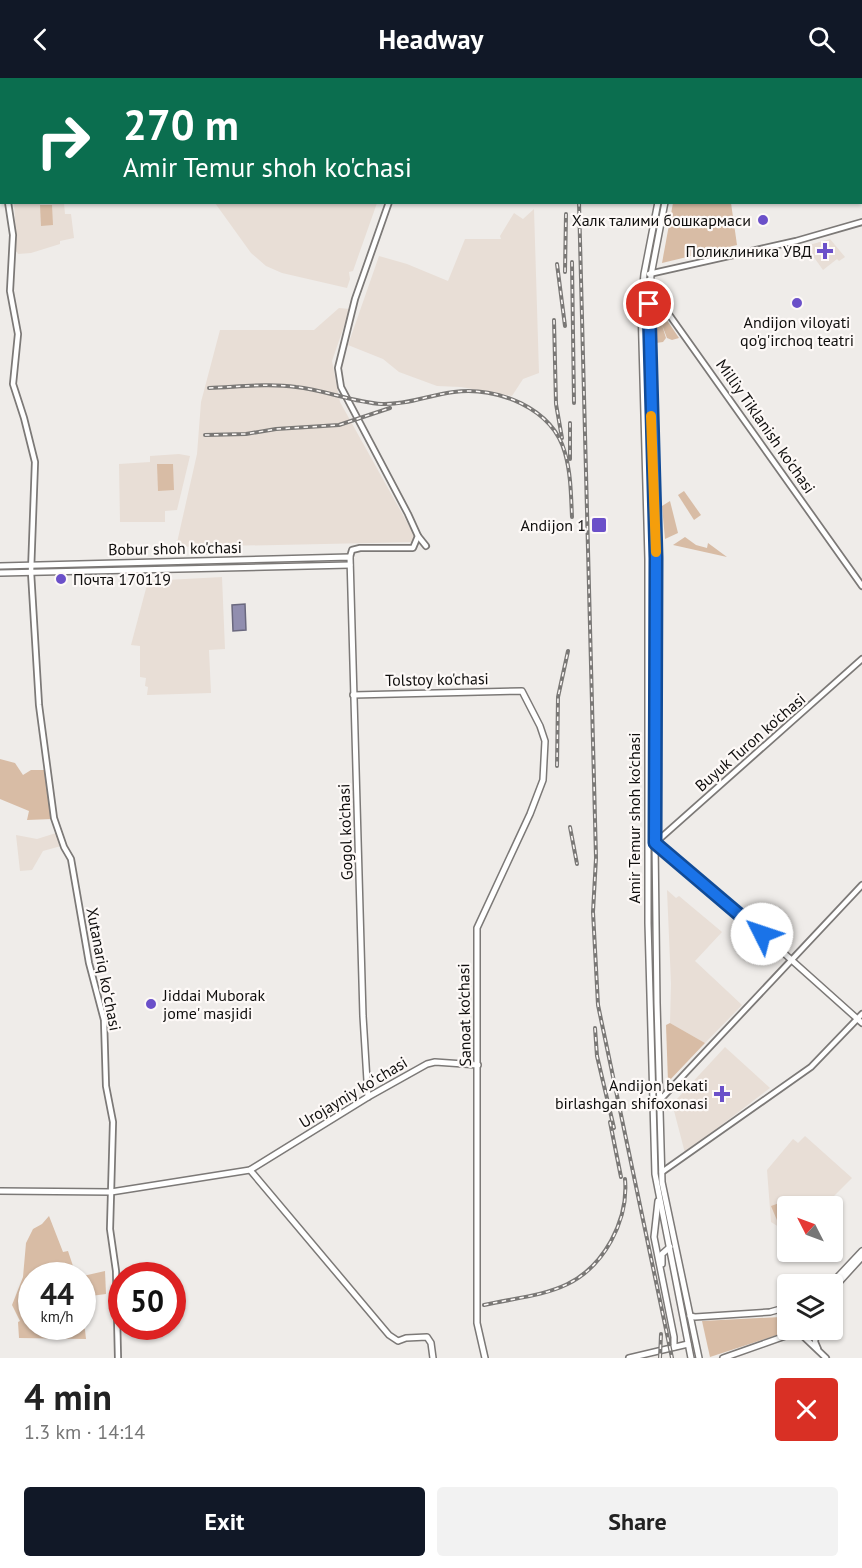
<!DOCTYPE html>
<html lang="en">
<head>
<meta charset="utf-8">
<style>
	body { margin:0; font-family:"PT Sans",sans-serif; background:#f2f2f2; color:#222; height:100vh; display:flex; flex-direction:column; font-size:22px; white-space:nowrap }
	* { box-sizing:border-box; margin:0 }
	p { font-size:20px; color:#767676 }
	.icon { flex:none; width:33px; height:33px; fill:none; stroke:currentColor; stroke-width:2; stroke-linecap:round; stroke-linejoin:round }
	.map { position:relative; height:1280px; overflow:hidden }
	.drawer { display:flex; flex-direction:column; background:#fff; flex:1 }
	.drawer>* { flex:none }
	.guide { position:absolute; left:0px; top:0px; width:862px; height:126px; box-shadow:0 2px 4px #0004; background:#0b6e4f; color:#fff; overflow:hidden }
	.needle { width:39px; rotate:312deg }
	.fabs { position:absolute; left:777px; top:1118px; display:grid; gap:12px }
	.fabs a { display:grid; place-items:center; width:66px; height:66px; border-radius:6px; background:#fff; box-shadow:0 2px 4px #0004; font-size:30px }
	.speed { position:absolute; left:18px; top:1184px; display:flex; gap:12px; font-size:30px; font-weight:700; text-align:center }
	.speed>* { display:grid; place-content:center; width:78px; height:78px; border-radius:50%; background:#fff; box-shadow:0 2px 4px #0004; line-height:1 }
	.speed small { font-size:15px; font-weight:400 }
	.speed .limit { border:9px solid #d22; background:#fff; color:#111 }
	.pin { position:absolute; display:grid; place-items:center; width:51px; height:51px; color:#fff; margin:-26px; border:3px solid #fff; border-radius:50%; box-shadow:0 2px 6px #0007 }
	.me { position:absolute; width:66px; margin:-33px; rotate:311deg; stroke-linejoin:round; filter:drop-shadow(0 0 4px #0008) }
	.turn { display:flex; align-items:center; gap:21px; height:126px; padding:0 24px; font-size:27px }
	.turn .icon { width:78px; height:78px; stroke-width:2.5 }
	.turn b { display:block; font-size:42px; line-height:51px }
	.round { display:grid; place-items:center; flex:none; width:63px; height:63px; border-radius:6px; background:#f2f2f2 }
	.head { display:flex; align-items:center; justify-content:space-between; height:102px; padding:0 24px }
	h1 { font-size:36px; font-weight:700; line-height:45px }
	.primary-button { display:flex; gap:12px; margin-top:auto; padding:12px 24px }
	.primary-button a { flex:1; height:69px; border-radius:6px; background:#111827; color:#fff; font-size:24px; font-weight:700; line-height:69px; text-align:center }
	.primary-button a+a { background:#f2f2f2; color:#222 }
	header { display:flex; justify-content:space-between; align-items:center; height:78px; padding:0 24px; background:#111827; color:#fff; font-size:27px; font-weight:700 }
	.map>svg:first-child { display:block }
</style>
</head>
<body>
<header><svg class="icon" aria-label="back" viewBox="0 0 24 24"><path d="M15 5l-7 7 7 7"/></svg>Headway<svg class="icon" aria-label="search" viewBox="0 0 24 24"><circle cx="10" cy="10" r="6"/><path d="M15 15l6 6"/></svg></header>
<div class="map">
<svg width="862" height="1280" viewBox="0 0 862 1280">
	<rect width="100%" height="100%" fill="#efece9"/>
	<g fill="#e8ded6">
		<path d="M14 125H64L65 136H71L74 160 60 163V166L31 175 18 176 17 174 14 173 16 159Z"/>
		<path d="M215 125H377L353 193 349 194 350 201 347 210 282 195 266 188 251 175Z"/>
		<path d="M534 131 539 295 523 301 512 318 461 309 437 308 399 294 383 281 348 267 379 178 407 186 448 203 465 161H501L500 158 514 135 523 141Z"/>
		<path d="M830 161 845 179 839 183 837 181 823 192 806 168Z"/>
		<path d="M339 230 350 231 332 283 340 324 418 464 176 469 197 376 201 324 220 252H314Z"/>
		<path d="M179 376 190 378 177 432 165 433V444H120L119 386 150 384V378Z"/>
		<path d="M222 499 225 571 209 572 211 615 147 617 148 609 145 608 146 600 140 599V568L131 567 148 503Z"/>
		<path d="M56 755 61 768 43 773 32 792 20 793 16 757 37 761Z"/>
		<path d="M667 812 676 820 679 818 722 854 695 883 742 927 705 965 670 945 671 906Z"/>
		<path d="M725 969 770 1010 685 1075 673 1029 676 1022Z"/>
		<path d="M805 1058 852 1100 824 1128H788L787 1154 771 1144 767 1092 793 1061 798 1065Z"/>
	</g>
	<g fill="#d8bca5">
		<path d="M673 125H731L737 167 662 185Z"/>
		<path d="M40 127H52L53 147 41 148Z"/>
		<path d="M656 226 679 260 672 262 667 260 662 247 666 260 663 264 656 265Z"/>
		<path d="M157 386H173L174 412 158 413Z"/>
		<path d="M684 413 701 437 694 442 678 417Z"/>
		<path d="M670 423 678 455 665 461 662 428Z"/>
		<path d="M685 459 696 467 707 470 708 465 727 479 673 467Z"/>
		<path d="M0 681 15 685 23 697 31 692H46L52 741 27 742 29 733 0 721Z"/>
		<path d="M670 945 705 965 668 1004 666 947Z"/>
		<path d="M782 1124 787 1137V1143L779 1147 771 1128Z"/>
		<path d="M49 1138 63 1174 68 1173 76 1197H32V1248H82L83 1234 86 1261 19 1260 18 1244 20 1243 12 1227 23 1199 26 1165 33 1151 42 1146Z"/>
		<path d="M105 1193 106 1216 83 1219V1198Z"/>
		<path d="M781 1239 787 1244V1250L783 1255 710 1279 702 1243Z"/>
	</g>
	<path fill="#918eaf" stroke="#6a687e" stroke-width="1.5" d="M245 526 246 552 233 553 232 527Z"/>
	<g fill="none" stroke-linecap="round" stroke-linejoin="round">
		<defs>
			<g id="minor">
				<path d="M373 0V2"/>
				<path d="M0 31 2 35"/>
				<path d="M8 124 13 157 10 213 18 256 13 306 24 340 35 384 31 494 39 627 54 740 64 769 71 781 89 885 104 942 106 1008 113 1044 110 1151 116 1193 118 1280"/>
				<path d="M649 196 796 163 862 144"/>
				<path d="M650 213 663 228 862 508"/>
				<path d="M418 458 426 468"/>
				<path d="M350 479 352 472 360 470H413L418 458 408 436 341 309 338 290 355 221 389 124"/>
				<path d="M655 765 862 581"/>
				<path d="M660 1022 862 807"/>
				<path d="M662 1094 811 989 862 936"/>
				<path d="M816 1254 815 1264 818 1271"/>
				<path d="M804 1259 826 1280"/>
			</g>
			<g id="major">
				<path d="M247 0 250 2"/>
				<path d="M682 2 683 0"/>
				<path d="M690 2V0"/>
				<path d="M658 124 644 196 641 228 648 481V845L655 1096 691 1280"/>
				<path d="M665 124 651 197 649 226 656 480 655 765 657 925 662 1104 699 1280"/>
				<path d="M0 488 350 479 363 938 368 1019"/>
				<path d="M0 495 350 487"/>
				<path d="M353 617 522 613 540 648 545 663 543 702 530 736 477 850V1245L485 1280"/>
				<path d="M655 765 739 835 862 945"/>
				<path d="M250 1092 389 1257 398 1263 406 1260 427 1259 431 1265 433 1280"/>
				<path d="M0 1113 111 1114 250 1092 368 1019 427 986 435 984 478 987"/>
				<path d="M658 1123 654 1159 674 1259V1269"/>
				<path d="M662 1186V1176L670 1169"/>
				<path d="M831 1206 862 1173"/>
				<path d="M832 1212 862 1179"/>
				<path d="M788 1234V1247"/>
				<path d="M690 1238 695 1239 770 1234 788 1229"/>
				<path d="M790 1251C799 1260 809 1261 818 1251"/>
				<path d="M629 1280 688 1266"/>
				<path d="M723 1280 794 1255"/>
			</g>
		</defs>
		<use href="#minor" stroke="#7c7977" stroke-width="8"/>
		<use href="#major" stroke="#7c7977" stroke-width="8"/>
		<use href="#minor" stroke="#fff" stroke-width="4.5"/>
		<use href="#major" stroke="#fff" stroke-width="5"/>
		<defs>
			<g id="rail">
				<path d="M544 0 545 2"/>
				<path d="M579 124 596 780 593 834 598 927 672 1280"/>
				<path d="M572 184 574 325"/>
				<path d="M557 186 565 248"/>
				<path d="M565 194 566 136"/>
				<path d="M554 242 556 326 562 360"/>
				<path d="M209 310C238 309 268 305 296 309 325 312 352 324 382 326 407 327 429 317 454 314 497 308 553 330 565 375 571 396 571 418 572 439"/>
				<path d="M570 345V381"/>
				<path d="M205 357 246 356 276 351 339 347 390 330"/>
				<path d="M557 688 558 619 568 573"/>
				<path d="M570 749 577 786"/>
				<path d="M595 950 597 978 614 1050"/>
				<path d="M610 1044 621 1099"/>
				<path d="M484 1227C538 1215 581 1217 611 1163 622 1143 627 1123 625 1101"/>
				<path d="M660 1280 661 1256"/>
			</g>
		</defs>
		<use href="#rail" stroke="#7a7876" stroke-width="4"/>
		<use href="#rail" stroke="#fdf9f7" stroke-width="1.5" stroke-dasharray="4.5" stroke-linecap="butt"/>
	</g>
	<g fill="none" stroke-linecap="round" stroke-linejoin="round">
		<defs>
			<path id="route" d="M649 226 656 480 655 765 762 856"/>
		</defs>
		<use href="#route" stroke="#114b97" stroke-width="15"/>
		<use href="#route" stroke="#1a73e8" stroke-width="10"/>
		<path stroke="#f59e0b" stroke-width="10" d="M651 338 656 474"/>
	</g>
	<g fill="#6b50c9" stroke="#fdf9f7" stroke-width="2">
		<circle cx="763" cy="142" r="6"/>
		<path d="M822 164h6v6h6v6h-6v6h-6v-6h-6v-6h6z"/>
		<circle cx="797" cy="225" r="6"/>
		<rect x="591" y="439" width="16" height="16" rx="3"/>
		<circle cx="61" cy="501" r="6"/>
		<circle cx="151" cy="926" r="6"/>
		<path d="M719 1007h6v6h6v6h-6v6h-6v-6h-6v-6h6z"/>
	</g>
	<g text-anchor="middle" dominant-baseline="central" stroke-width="4.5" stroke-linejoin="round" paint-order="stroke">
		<g font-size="16" fill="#0f0e0d" stroke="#fdf9f7" text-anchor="end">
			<text x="751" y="142">Халк талими бошкармаси</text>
			<text x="812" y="173">Поликлиника УВД</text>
			<text x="797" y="244" text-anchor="middle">Andijon viloyati<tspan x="797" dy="18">qo'g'irchoq teatri</tspan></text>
			<text x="586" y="447">Andijon 1</text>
			<text x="73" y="501" text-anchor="start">Почта 170119</text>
			<text x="163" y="917" text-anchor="start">Jiddai Muborak<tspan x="163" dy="18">jome' masjidi</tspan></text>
			<text x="708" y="1007">Аndijon bekati<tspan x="708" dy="18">birlashgan shifoxonasi</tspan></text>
		</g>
		<g font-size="16" fill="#0f0e0d" stroke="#fdf9f7">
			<text transform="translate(766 348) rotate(55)">Milliy Tiklanish ko'chasi</text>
			<text transform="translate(175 470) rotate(-1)">Bobur shoh ko'chasi</text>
			<text transform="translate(437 601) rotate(-1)">Tolstoy ko'chasi</text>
			<text transform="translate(750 664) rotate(-41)">Buyuk Turon ko'chasi</text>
			<text transform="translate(634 740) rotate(-90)">Amir Temur shoh ko'chasi</text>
			<text transform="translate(345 754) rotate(-92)">Gogol ko'chasi</text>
			<text transform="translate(104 891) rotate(79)">Xutanariq koʻchasi</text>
			<text transform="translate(464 937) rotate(-91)">Sanoat ko'chasi</text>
			<text transform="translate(353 1014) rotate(-31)">Urоjayniy koʻchasi</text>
		</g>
	</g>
</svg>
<div class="fabs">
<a><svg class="needle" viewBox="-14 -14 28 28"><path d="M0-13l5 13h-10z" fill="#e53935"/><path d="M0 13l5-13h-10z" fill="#767676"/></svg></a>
<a><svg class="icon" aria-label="layers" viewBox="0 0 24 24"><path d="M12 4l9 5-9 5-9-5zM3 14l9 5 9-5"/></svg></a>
</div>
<div class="speed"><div>44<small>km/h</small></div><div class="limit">50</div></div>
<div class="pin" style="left:649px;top:226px;background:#d93025"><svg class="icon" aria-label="arrive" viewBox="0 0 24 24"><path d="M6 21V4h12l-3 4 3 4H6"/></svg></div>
<svg class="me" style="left:762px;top:856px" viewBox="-20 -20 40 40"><circle r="19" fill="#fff"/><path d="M0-13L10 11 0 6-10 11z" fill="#1a73e8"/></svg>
<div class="guide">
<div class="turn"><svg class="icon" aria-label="right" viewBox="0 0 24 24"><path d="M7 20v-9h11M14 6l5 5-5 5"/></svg><div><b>270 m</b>Amir Temur shoh ko'chasi</div></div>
</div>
</div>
<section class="drawer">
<div class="head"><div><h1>4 min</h1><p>1.3 km · 14:14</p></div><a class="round" style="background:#d93025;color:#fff"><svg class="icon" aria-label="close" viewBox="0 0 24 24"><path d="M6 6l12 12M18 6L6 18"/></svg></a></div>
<div class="primary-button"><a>Exit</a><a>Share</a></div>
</section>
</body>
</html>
